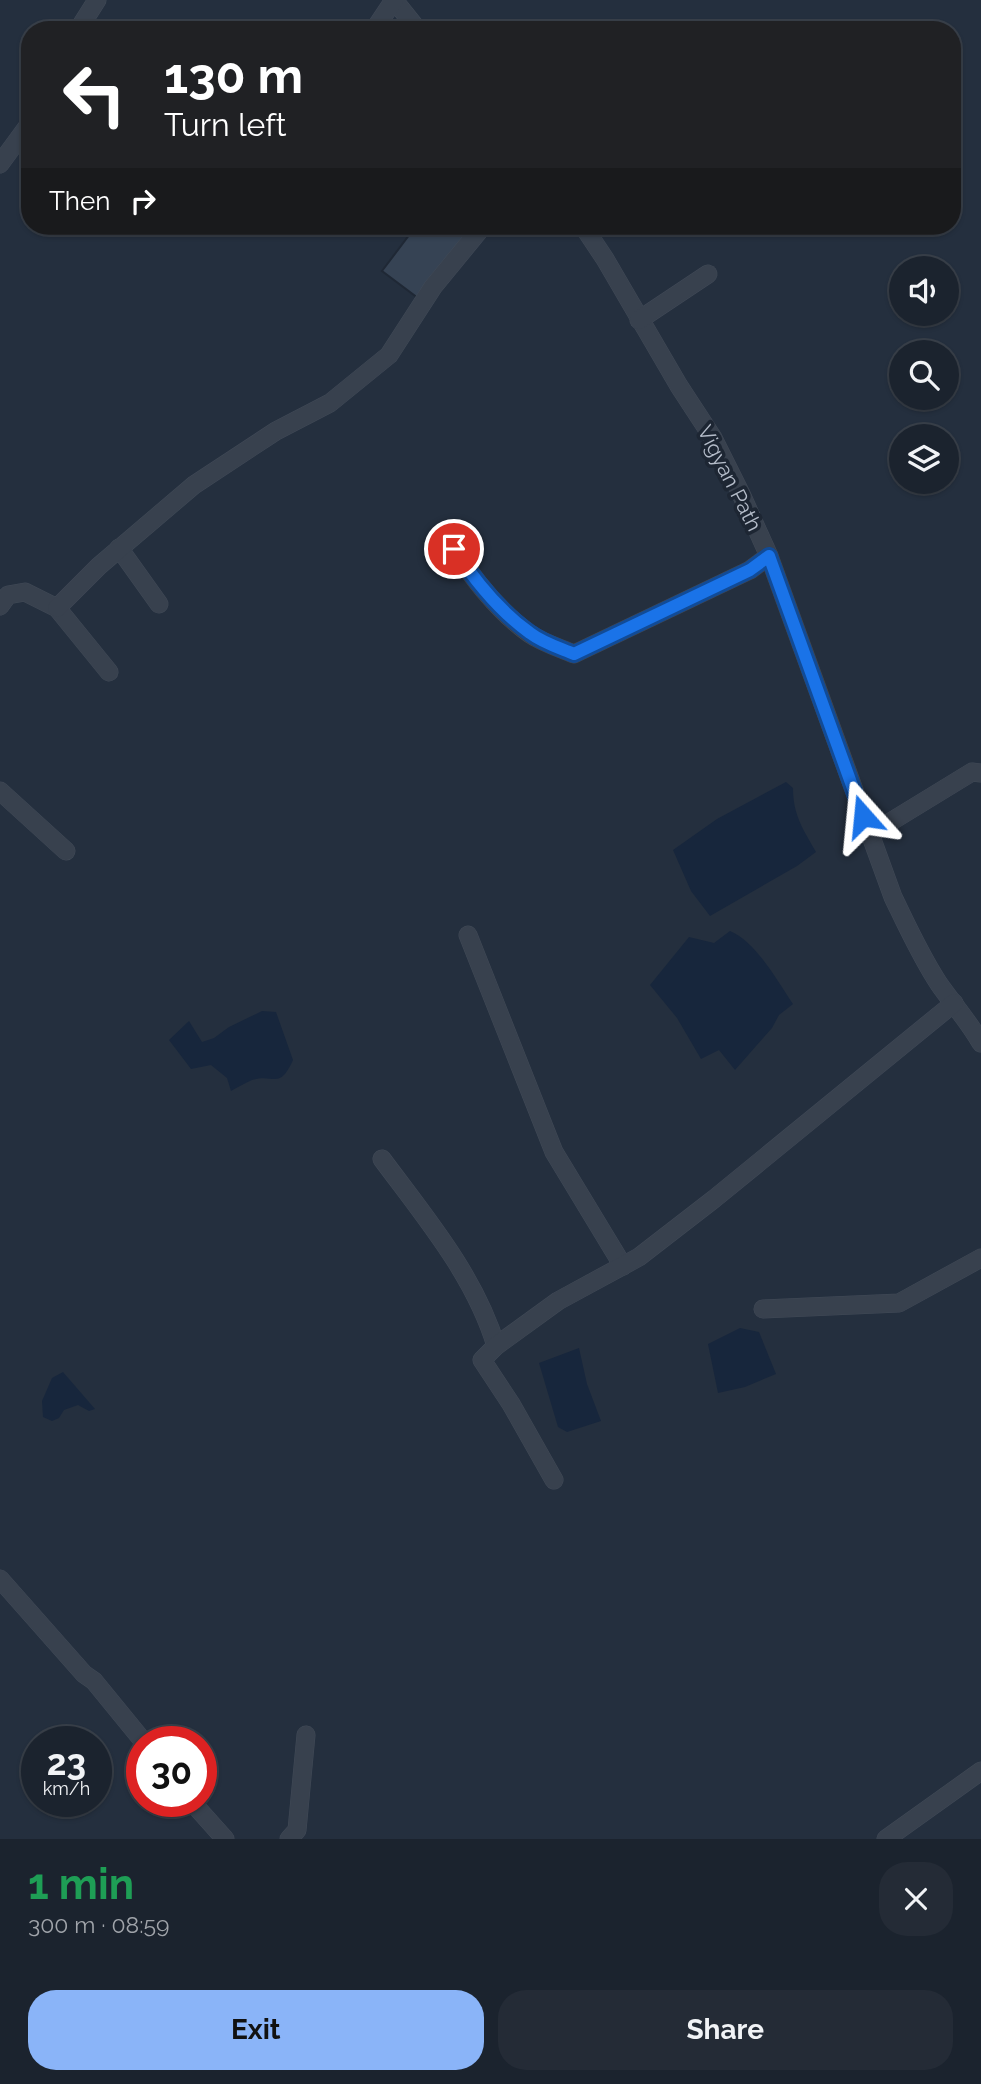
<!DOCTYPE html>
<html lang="en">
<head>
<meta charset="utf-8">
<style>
	body { margin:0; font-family:Raleway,sans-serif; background:#242b36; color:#f1f3f6; height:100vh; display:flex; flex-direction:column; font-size:26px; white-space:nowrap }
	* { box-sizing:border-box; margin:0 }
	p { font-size:23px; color:#a0a4aa }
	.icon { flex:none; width:38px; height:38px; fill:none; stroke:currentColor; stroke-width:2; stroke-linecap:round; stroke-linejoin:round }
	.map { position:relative; height:1839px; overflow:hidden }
	.details { display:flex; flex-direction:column; background:#1b232e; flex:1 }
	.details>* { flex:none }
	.banner { position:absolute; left:21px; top:21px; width:940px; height:214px; border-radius:28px; box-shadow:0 2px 5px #0004,0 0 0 2px #39404a; background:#202124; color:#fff; overflow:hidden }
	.fabs { position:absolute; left:889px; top:256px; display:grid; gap:14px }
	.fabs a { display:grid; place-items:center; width:70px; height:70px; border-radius:50%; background:#1b232e; box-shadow:0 2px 5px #0004,0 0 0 2px #39404a; font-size:35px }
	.speed { position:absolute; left:21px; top:1726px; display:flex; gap:14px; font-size:35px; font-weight:700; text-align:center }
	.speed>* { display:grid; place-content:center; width:91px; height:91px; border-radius:50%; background:#1b232e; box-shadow:0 2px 5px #0004,0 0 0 2px #39404a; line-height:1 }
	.speed small { font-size:18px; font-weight:400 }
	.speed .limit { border:10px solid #d22; background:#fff; color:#111 }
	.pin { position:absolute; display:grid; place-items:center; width:60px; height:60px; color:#fff; margin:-30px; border:4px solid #fff; border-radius:50%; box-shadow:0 2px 7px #0007 }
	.me { position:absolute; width:77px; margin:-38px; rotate:342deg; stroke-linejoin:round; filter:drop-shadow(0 0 5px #0008) }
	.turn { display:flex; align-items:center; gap:24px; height:147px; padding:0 28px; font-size:32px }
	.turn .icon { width:91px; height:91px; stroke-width:2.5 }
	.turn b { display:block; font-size:49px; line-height:60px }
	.then { display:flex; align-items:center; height:66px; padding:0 28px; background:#0003; gap:14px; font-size:26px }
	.round { display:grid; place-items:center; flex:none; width:74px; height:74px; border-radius:28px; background:#242b36 }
	.head { display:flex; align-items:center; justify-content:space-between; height:119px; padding:0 28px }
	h1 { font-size:42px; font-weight:700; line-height:52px; color:#1e9e55 }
	.primary-button { display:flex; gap:14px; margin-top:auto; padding:14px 28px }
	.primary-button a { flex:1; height:80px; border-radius:28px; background:#8ab4f8; color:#111; font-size:28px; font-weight:700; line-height:80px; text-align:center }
	.primary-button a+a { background:#242b36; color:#f1f3f6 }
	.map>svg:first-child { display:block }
</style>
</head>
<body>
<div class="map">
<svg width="981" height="1839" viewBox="0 0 981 1839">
	<rect width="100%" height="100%" fill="#242f3e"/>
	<g fill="#17263c">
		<path d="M786 782 793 788C793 815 803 829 816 852L797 866 710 916 691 891 673 850 717 819Z"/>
		<path d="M730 931C756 942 777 980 793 1004L779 1015 772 1028 735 1070 719 1050 701 1059 677 1018 650 985 689 937 714 943Z"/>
		<path d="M262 1011 276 1012 293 1060C279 1091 274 1073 252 1080 245 1083 238 1087 231 1091L227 1078 211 1065 191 1069 169 1040 189 1021 202 1042 214 1038 229 1027Z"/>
		<path d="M740 1328 759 1332 776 1374 745 1387 718 1393 708 1344Z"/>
		<path d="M579 1348 587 1384 601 1421 567 1432 558 1427 539 1363Z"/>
		<path d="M63 1372 95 1409 89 1411 78 1405 64 1410 59 1418 52 1421 43 1417 42 1401 52 1378Z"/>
	</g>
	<path fill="#364354" stroke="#1f2835" stroke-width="2" d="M416 226H479L422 301 382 271Z"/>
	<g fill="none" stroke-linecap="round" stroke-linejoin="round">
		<defs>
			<g id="minor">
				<path d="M394 0 418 30"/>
				<path d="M78 30 97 0"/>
				<path d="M374 30 394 0"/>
				<path d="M0 164 30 123"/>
				<path d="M583 226 605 259 679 386 713 438 741 494 769 556 893 897C907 926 921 957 939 984 953 1004 969 1022 981 1043"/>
				<path d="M639 320 708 274"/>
				<path d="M119 548 159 604"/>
				<path d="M454 549C474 580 499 612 530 634 543 643 560 648 574 654L750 570 769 556"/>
				<path d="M0 606 8 595 25 592 57 608 109 672"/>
				<path d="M57 608 99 566 194 485 276 431 330 403 389 355 433 287 483 226"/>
				<path d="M0 791 66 851"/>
				<path d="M869 835 972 772 981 773"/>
				<path d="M468 935 554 1152 623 1266"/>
				<path d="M382 1159C425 1217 475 1276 496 1346"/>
				<path d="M763 1309 899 1303 981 1258"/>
				<path d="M554 1480 511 1404 482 1360 496 1346 558 1301 639 1257 714 1199 954 1003"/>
				<path d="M0 1579 84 1674 94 1681 143 1741"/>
				<path d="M191 1801 225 1839"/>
				<path d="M289 1839 297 1830 306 1735"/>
				<path d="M886 1839 981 1771"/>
			</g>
		</defs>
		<use href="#minor" stroke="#414a57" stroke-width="19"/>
		<use href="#minor" stroke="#38414e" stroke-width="18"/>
	</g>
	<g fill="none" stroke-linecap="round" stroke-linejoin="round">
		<defs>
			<path id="route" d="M454 549C475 581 499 611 530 633 543 643 560 648 574 654L750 570 769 556 863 816"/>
		</defs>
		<use href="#route" stroke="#114b97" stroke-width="18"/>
		<use href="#route" stroke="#1a73e8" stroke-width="12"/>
	</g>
	<g text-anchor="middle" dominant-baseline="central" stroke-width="7" stroke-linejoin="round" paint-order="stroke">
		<g font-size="21" fill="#b4bcc9" stroke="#1d2633">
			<text transform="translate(730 478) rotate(63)">Vigyan Path</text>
		</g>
	</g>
</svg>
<div class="fabs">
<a><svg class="icon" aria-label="sound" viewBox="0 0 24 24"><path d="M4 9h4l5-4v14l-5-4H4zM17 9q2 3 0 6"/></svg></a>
<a><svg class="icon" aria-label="search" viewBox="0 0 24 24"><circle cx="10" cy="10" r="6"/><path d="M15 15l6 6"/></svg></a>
<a><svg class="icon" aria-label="layers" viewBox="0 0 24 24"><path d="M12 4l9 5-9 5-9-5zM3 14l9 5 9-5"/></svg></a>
</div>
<div class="speed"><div>23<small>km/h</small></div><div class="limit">30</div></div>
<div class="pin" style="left:454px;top:549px;background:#d93025"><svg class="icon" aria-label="arrive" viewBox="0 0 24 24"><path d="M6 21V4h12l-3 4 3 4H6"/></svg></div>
<svg class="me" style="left:863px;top:816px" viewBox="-20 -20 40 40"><path d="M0-17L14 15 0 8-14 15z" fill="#1a73e8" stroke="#fff" stroke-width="4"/></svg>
<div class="banner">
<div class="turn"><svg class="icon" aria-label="left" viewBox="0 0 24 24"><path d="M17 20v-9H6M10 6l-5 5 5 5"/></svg><div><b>130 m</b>Turn left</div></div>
<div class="then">Then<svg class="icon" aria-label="right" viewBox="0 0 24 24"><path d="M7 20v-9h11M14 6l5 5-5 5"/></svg></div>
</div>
</div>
<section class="details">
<div class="head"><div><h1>1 min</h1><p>300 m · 08:59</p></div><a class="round"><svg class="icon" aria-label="close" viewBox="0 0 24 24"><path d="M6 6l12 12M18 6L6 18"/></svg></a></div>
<div class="primary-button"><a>Exit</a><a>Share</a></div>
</section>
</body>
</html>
